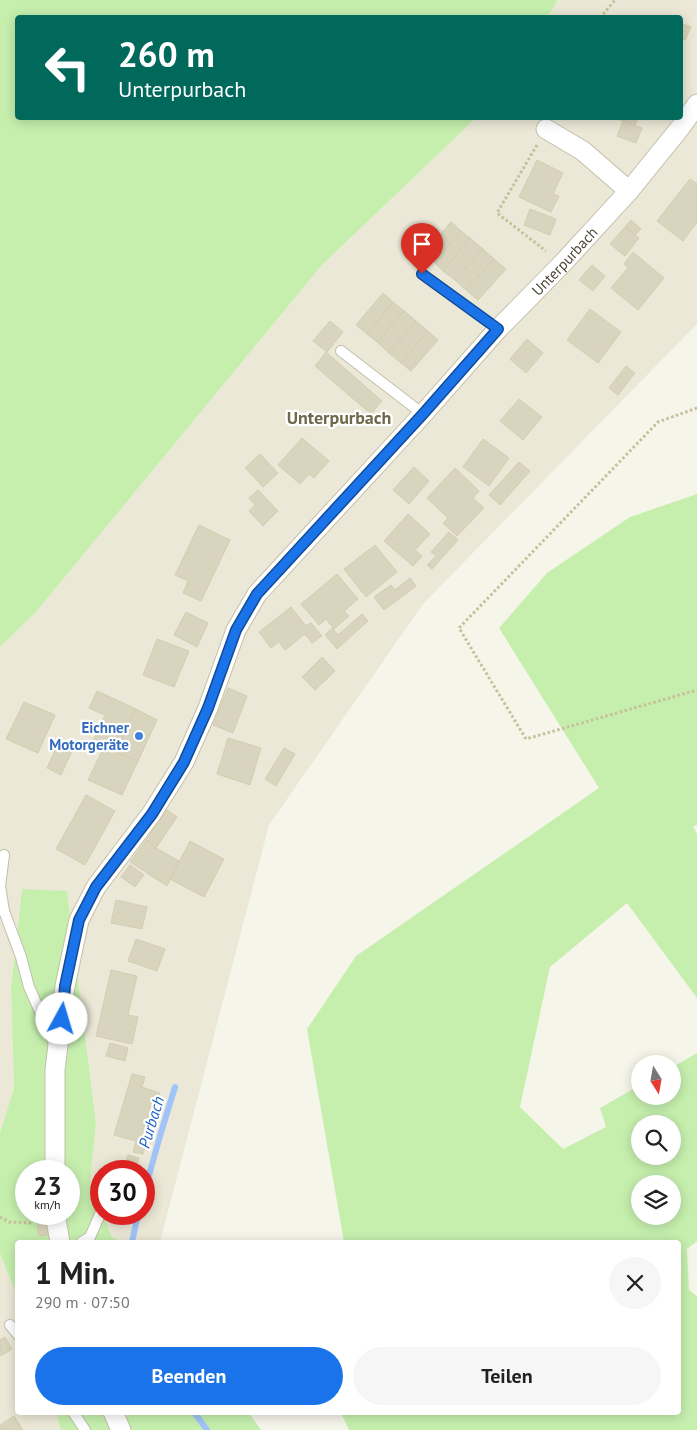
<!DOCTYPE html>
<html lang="de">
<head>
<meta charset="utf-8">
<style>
	body { margin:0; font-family:"PT Sans",sans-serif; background:#f6f6f6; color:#222; height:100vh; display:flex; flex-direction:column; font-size:19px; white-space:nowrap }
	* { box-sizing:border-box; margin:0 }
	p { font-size:16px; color:#767676 }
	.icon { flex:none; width:28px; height:28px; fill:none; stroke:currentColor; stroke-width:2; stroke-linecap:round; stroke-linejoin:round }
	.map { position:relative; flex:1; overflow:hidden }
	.side { position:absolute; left:15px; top:1240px; width:666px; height:175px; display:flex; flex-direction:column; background:#fff; border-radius:5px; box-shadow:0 2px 12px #0003 }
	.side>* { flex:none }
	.guide { position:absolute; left:15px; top:15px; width:668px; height:105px; border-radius:5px; box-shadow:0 2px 12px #0003; background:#00695c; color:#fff; overflow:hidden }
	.needle { width:32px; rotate:169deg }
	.tools { position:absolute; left:631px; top:1055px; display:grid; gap:10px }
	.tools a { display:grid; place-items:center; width:50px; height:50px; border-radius:50%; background:#fff; box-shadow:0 2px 12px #0003; font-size:25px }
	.speed { position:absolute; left:15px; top:1160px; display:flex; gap:10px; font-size:25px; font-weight:700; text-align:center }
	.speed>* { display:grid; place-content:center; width:65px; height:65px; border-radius:50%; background:#fff; box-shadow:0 2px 12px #0003; line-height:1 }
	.speed small { font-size:12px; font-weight:400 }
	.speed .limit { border:8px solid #d22; background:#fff; color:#111 }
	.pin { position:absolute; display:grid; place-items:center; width:42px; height:42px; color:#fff; margin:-51px -21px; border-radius:50% 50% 50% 0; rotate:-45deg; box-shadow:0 0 5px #0007 }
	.pin .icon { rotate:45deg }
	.me { position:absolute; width:55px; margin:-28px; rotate:6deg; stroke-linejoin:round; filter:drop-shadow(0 0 4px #0008) }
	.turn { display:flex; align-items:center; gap:18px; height:105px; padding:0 20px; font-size:22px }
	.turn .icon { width:65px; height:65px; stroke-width:2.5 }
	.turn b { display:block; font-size:35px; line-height:42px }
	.round { display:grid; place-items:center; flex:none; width:52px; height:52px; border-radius:26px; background:#f6f6f6 }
	.summary { display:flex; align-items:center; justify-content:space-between; height:85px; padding:0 20px }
	h1 { font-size:30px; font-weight:700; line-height:38px }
	.cta { display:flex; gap:10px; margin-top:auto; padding:10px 20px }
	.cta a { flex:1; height:58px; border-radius:30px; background:#1a73e8; color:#fff; font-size:20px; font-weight:700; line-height:58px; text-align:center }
	.cta a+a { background:#f6f6f6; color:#222 }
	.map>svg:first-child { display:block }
</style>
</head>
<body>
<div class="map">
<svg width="697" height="1430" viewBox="0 0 697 1430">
	<rect width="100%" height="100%" fill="#f6f5ea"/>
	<g fill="#ebe8d7">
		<path d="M558 0H697V324L423 604 269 825 160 1242H120L112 1237 102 1214H144V1171H101V1211L90 1184 96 1123 67 891 22 890 11 987 14 1088 0 1133V647L36 612 322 265 476 118H680V18L547 17Z"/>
		<path d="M0 1254 17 1295 18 1412 56 1413 61 1430H0Z"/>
	</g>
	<g fill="#c6efae" fill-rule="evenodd">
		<path d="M0 0H558L547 18H18V118H476L322 265 36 612 0 647Z"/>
		<path d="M697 494V825L693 826 697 834V998L627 903 550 967 520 1107 563 1149 606 1127 600 1108 640 1085V1096H672L673 1067 697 1053V1241L687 1249 689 1290 697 1296V1430H349L341 1413 679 1412V1242H344L307 1029 356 956 599 788 499 628 547 573 630 517ZM640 1124H672V1156H640ZM640 1184H672V1216H640Z"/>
		<path d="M22 889 67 891 96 1123 90 1184 112 1237 120 1242H18L17 1295 0 1254V1133L14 1088 11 987ZM26 1171H69V1214H26Z"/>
		<path d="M56 1413H249L261 1430H61Z"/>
	</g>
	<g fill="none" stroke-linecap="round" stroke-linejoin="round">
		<g stroke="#a0c4f9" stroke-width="6">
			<path d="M144 1193 160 1136 175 1087"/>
			<path d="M132 1242 138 1214"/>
			<path d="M194 1412 207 1430"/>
		</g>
	</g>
	<g fill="#d9d4bd" stroke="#d5cdb0">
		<path d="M680 23 691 27 685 40 680 38Z"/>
		<path d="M615 118H638L635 125Z"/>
		<path d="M623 121 642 128 636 143 617 136Z"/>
		<path d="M537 160 563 173 553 194 559 196 551 212 519 197Z"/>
		<path d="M690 179 697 184V222L683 241 657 221Z"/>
		<path d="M530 209 556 219 550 235 524 225Z"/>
		<path d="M631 220 641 229 635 235 625 227Z"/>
		<path d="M451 222 461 231 434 262 424 253Z"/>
		<path d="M625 227 639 238 625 256 610 244Z"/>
		<path d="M461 231 470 238 443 271 434 262Z"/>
		<path d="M470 238 483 249 455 280 443 271Z"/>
		<path d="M483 249 494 259 466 290 455 280Z"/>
		<path d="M633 252 664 278 638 310 611 288 628 268 624 264Z"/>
		<path d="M494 259 506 269 478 300 466 290Z"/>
		<path d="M592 265 605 276 593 291 579 280Z"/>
		<path d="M383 293 393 302 367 334 356 325Z"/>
		<path d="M393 302 404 311 377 342 367 334Z"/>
		<path d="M590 309 621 332 598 363 567 340Z"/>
		<path d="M404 311 416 321 389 353 377 342Z"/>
		<path d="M330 321 343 332 327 352 313 341Z"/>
		<path d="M416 321 428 331 401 363 389 353Z"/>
		<path d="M428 331 438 340 411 371 401 363Z"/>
		<path d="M527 339 543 353 526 373 510 359Z"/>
		<path d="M326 352 382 401 371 414 315 366Z"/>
		<path d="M626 366 635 373 618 395 609 388Z"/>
		<path d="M519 399 542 417 523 440 500 421Z"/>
		<path d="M302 438 329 461 314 478 309 474 300 484 278 465Z"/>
		<path d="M483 439 509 458 489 486 463 467Z"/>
		<path d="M260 454 278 473 263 487 245 468Z"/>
		<path d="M519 462 530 471 500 505 489 495Z"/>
		<path d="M414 467 429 481 409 504 393 490Z"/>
		<path d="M455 468 479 491 473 498 484 508 457 536 443 523 448 518 427 498Z"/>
		<path d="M258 490 278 511 263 526 249 511 255 505 249 498Z"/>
		<path d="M408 514 430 534 415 550 422 556 413 566 384 541Z"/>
		<path d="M199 525 230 540 201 601 183 593 188 581 175 575Z"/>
		<path d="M449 532 458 540 432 569 427 565 436 556 431 552Z"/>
		<path d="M375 545 397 572 366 597 344 569Z"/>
		<path d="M337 574 358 599 344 611 349 616 334 629 326 619 319 625 301 604Z"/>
		<path d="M410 578 416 586 384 610 374 597 391 585 395 590Z"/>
		<path d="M291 607 306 626 311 623 322 636 312 643 305 634 285 650 279 642 271 648 259 632Z"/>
		<path d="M186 612 208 623 197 647 174 635Z"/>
		<path d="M362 614 368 621 337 649 325 635 332 628 338 635Z"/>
		<path d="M157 639 189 651 174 687 143 675Z"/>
		<path d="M322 657 335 671 315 690 302 677Z"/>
		<path d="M228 688 247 696 233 733 213 725Z"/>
		<path d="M97 691 136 709 116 752 138 761 122 795 88 780 104 747 93 741 105 715 89 708Z"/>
		<path d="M24 702 55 715 38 753 6 739Z"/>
		<path d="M136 709 157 720 138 761 116 752Z"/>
		<path d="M228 738 261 748 250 785 217 774Z"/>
		<path d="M58 744 72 751 61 775 47 768Z"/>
		<path d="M284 748 295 754 276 786 265 779Z"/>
		<path d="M86 795 115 811 85 865 56 849Z"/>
		<path d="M167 810 177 817 156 848 146 840Z"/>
		<path d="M146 840 156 848 179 861 167 886 130 862Z"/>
		<path d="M190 841 224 859 204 897 170 879Z"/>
		<path d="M130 865 144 875 135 887 121 877Z"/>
		<path d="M116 900 147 907 142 929 111 923Z"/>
		<path d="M136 939 165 949 157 971 128 961Z"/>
		<path d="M111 970 137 976 128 1015 138 1017 132 1044 96 1036Z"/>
		<path d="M110 1043 128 1048 125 1061 106 1056Z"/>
		<path d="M132 1074 145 1077 142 1087 160 1093 143 1154 133 1152 136 1141 114 1135Z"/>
		<path d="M128 1155 139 1158 135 1171H123Z"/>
		<path d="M47 1220 49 1235 39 1236 37 1222Z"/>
		<path d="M5 1337 12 1349 1 1356 0 1340Z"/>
		<path d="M14 1416 23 1430H0V1425Z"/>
	</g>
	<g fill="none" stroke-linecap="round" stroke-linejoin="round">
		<defs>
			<g id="service">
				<path d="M422 274 498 329"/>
				<path d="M341 351 423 414"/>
				<path d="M4 855 0 886 4 911"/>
				<path d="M0 910 4 911 21 957 29 987 55 1045"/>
				<path d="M82 1242 90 1237 101 1212"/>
				<path d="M10 1325 18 1335"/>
				<path d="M73 1412 85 1430"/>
			</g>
			<g id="minor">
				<path d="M546 129 583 151 629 191"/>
				<path id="s1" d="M55 1171V1070L65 986 79 920 96 887 152 813 184 762 208 708 236 630 257 594 423 414 498 329 562 264 629 191 680 128 697 104"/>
				<path d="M55 1214 60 1242"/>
				<path d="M113 1412 121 1430"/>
			</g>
		</defs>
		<use href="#service" stroke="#c3bfab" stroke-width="12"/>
		<use href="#minor" stroke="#c3bfab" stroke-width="21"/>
		<g stroke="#c7bf9a" stroke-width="3" stroke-dasharray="2.5 2.5" stroke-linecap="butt">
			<path d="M600 18 615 0"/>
			<path d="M537 145 497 213 546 251"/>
			<path d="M697 408 658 422 459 628 526 739 697 690"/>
			<path d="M0 1217 9 1222 30 1223 31 1214"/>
		</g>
		<use href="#service" stroke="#fff" stroke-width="10"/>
		<use href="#minor" stroke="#fff" stroke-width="19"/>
	</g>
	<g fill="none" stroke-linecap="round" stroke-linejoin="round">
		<defs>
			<path id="route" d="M62 1019 65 986 79 920 96 887 152 814 184 762 208 708 236 630 257 594 423 414 498 329 422 274"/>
		</defs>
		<use href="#route" stroke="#114b97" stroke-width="12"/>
		<use href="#route" stroke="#1a73e8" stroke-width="9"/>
	</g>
	<circle fill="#3f7fe0" stroke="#fff" stroke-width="2" cx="139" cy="736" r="5"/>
	<g text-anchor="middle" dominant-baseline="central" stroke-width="4.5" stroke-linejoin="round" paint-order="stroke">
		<g font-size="15" fill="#4b4736" stroke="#fff">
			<text stroke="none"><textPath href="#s1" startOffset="1080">Unterpurbach</textPath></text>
		</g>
		<g font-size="15" font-weight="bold" fill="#366cbe" stroke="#fff" text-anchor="end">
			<text x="129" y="727">Eichner<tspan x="129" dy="17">Motorgeräte</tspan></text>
		</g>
		<g font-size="16" font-style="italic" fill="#2263c5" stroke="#fff">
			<text transform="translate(151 1122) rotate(-73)">Purbach</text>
		</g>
		<g font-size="18" font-weight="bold" fill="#70684c" stroke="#fff">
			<text x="339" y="417">Unterpurbach</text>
		</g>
	</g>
</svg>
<div class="tools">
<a><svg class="needle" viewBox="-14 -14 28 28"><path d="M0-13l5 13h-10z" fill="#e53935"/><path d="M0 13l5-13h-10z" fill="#767676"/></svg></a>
<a><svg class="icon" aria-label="search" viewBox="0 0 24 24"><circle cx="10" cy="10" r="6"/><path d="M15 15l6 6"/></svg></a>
<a><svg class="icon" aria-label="layers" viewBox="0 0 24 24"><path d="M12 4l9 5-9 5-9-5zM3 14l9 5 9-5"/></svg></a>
</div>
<div class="speed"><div>23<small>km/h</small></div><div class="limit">30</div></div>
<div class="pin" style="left:422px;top:274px;background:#d93025"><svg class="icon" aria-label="arrive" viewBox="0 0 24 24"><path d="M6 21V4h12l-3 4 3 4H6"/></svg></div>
<svg class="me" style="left:62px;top:1019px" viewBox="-20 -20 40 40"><circle r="19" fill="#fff"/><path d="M0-13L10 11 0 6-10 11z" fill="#1a73e8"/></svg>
<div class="guide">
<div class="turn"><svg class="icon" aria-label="left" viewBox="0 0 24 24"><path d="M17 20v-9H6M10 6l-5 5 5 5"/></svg><div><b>260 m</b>Unterpurbach</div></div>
</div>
<section class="side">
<div class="summary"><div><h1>1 Min.</h1><p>290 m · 07:50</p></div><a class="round"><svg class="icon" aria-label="close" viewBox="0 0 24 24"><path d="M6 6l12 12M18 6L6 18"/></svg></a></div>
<div class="cta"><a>Beenden</a><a>Teilen</a></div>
</section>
</div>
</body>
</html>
